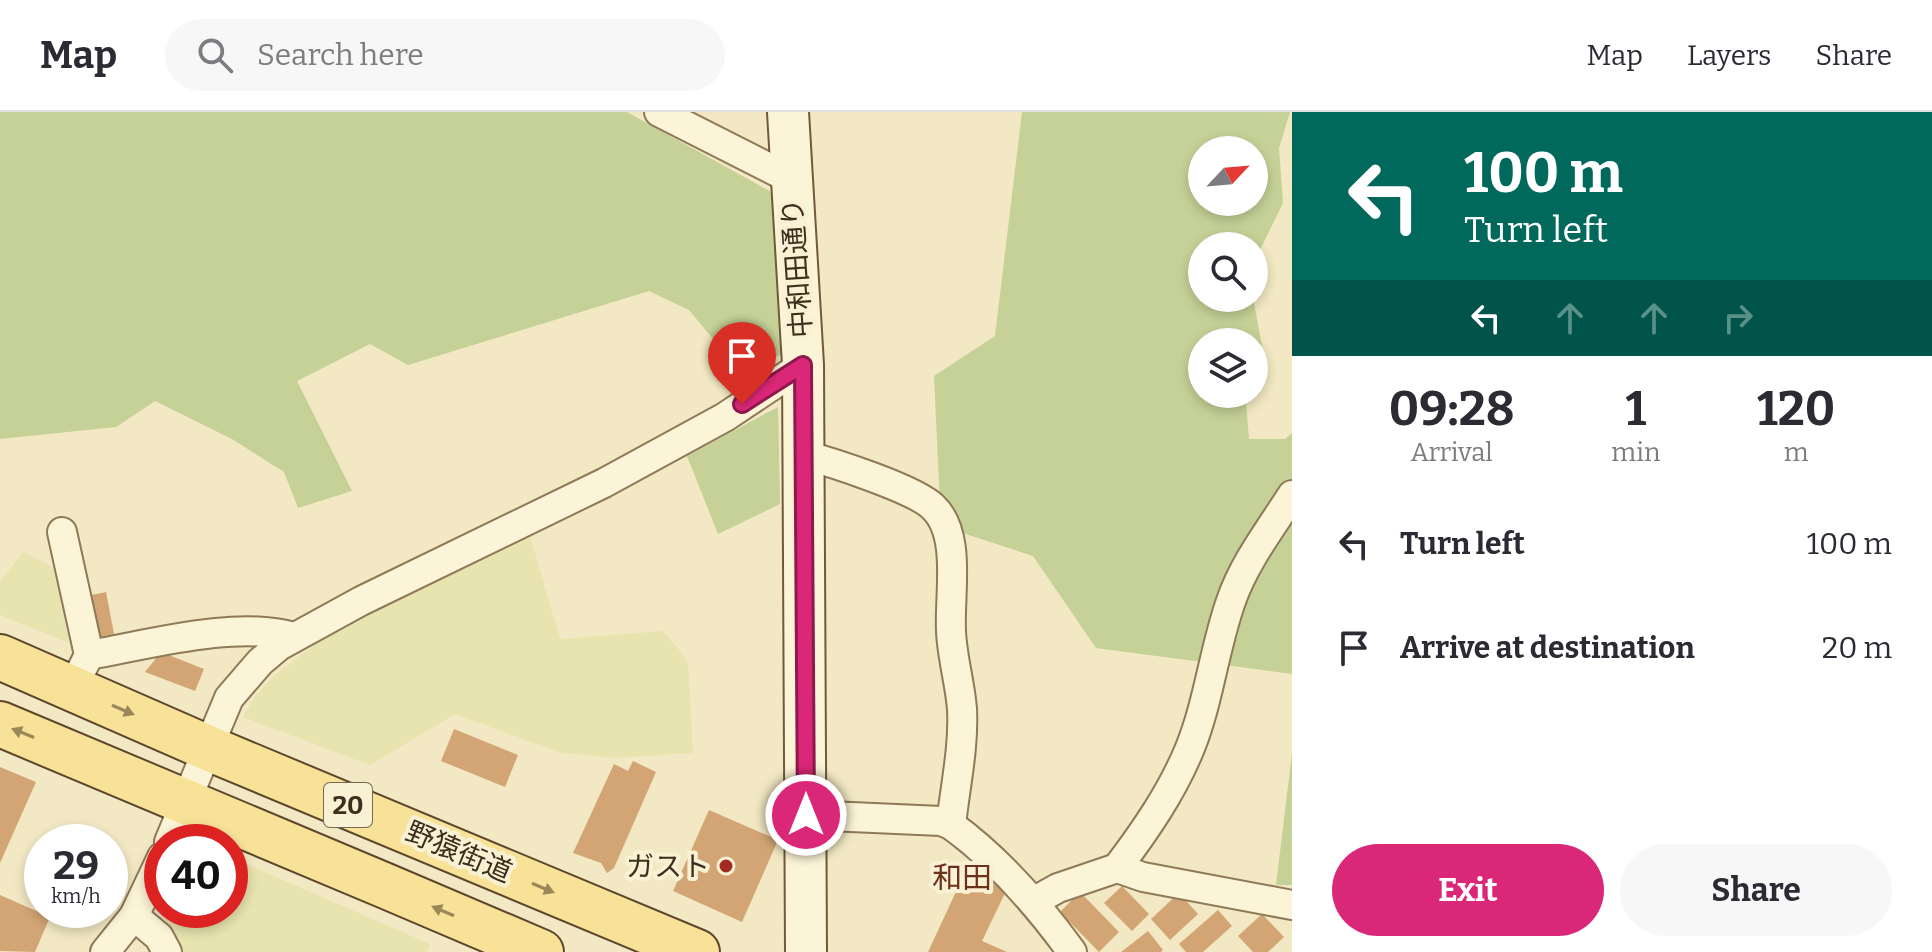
<!DOCTYPE html>
<html lang="en">
<head>
<meta charset="utf-8">
<style>
	body { margin:0; font-family:Bitter,"Noto Sans JP",serif; background:#f7f7f7; color:#2b2b33; height:100vh; display:flex; flex-direction:column; font-size:30px; white-space:nowrap }
	* { box-sizing:border-box; margin:0 }
	p { font-size:26px; color:#7c7c81 }
	.icon { flex:none; width:44px; height:44px; fill:none; stroke:currentColor; stroke-width:2; stroke-linecap:round; stroke-linejoin:round }
	.map { position:relative; flex:1; overflow:hidden }
	.sheet { display:flex; flex-direction:column; background:#fff; width:640px }
	.sheet>* { flex:none }
	.top-card { background:#00695c; color:#fff; overflow:hidden }
	.needle { width:52px; rotate:64deg }
	.controls { position:absolute; left:1188px; top:24px; display:grid; gap:16px }
	.controls a { display:grid; place-items:center; width:80px; height:80px; border-radius:50%; background:#fff; box-shadow:0 4px 12px #0003; font-size:40px }
	.speed { position:absolute; left:24px; top:712px; display:flex; gap:16px; font-size:40px; font-weight:700; text-align:center }
	.speed>* { display:grid; place-content:center; width:104px; height:104px; border-radius:50%; background:#fff; box-shadow:0 4px 12px #0003; line-height:1 }
	.speed small { font-size:20px; font-weight:400 }
	.speed .limit { border:12px solid #d22; background:#fff; color:#111 }
	.pin { position:absolute; display:grid; place-items:center; width:68px; height:68px; color:#fff; margin:-82px -34px; border-radius:50% 50% 50% 0; rotate:-45deg; box-shadow:0 0 8px #0007 }
	.pin .icon { rotate:45deg }
	.me { position:absolute; width:88px; margin:-44px; rotate:0deg; stroke-linejoin:round; filter:drop-shadow(0 0 6px #0008) }
	.turn { display:flex; align-items:center; gap:28px; height:168px; padding:0 40px; font-size:36px }
	.turn .icon { width:104px; height:104px; stroke-width:2.5 }
	.turn b { display:block; font-size:56px; line-height:68px }
	.lanes { display:flex; align-items:center; height:76px; padding:0 40px; background:#0003; justify-content:center; gap:40px; direction:ltr }
	.lanes .off { opacity:.35 }
	.eta { display:flex; justify-content:space-evenly; align-items:center; height:136px; text-align:center }
	.eta b { font-size:48px; font-weight:700; line-height:56px }
	.action { display:flex; gap:16px; margin-top:auto; padding:16px 40px }
	.action a { flex:1; height:92px; border-radius:48px; background:#db2777; color:#fff; font-size:32px; font-weight:700; line-height:92px; text-align:center }
	.action a+a { background:#f7f7f7; color:#2b2b33 }
	ul { padding:0; list-style:none }
	li { display:flex; align-items:center; gap:24px; height:104px; padding:0 40px }
	li div { flex:1 }
	li b { display:block; font-size:30px }
	li em { font-style:normal }
	header { display:flex; align-items:center; gap:48px; box-sizing:border-box; height:112px; padding:0 40px; background:#fff; border-bottom:2px solid #e1e1e2 }
	header strong { font-size:38px }
	nav { display:flex; gap:44px; margin-inline-start:auto; font-size:28px }
	.search { width:560px; height:72px; background:#f7f7f7; display:flex; align-items:center; gap:20px; box-sizing:border-box; padding:0 28px; border-radius:44px; color:#7c7c81; font-size:30px }
	main { display:flex; flex:1; min-height:0 }
	.map>svg:first-child { display:block }
</style>
</head>
<body>
<header>
<strong>Map</strong>
<div class="search"><svg class="icon" aria-label="search" viewBox="0 0 24 24"><circle cx="10" cy="10" r="6"/><path d="M15 15l6 6"/></svg>Search here</div>
<nav><a>Map</a><a>Layers</a><a>Share</a></nav>
</header>
<main>
<div class="map">
<svg width="1292" height="840" viewBox="0 0 1292 840">
	<rect width="100%" height="100%" fill="#f2e8c3"/>
	<g fill="#e8e4af">
		<path d="M530 424 560 527 663 519 680 539 688 551 693 641 614 646 558 640 455 602 370 653 243 605 255 584 274 564 318 530 404 483Z"/>
		<path d="M23 440 53 455 69 531 0 503V470Z"/>
		<path d="M230 745 430 832 427 840H183L165 808 169 798H230Z"/>
	</g>
	<g fill="#c5d196" fill-rule="evenodd">
		<path d="M0 0H627L775 82 782 242 745 258 718 233 689 198 649 179 408 253 370 232 297 269 352 379 298 396 284 360 232 327 155 289 116 315 0 327Z"/>
		<path d="M1022 0H1290L1279 36 1283 91 1261 136 1254 167V134H1202V186H1253L1265 249 1254 273V230H1202V282H1250L1246 290 1249 327H1285L1292 321V562L1096 536 1033 444 941 414 934 264 995 224ZM1202 38H1254V90H1202Z"/>
		<path d="M778 295 780 392 718 422 687 344Z"/>
		<path d="M1292 641V773H1276Z"/>
	</g>
	<g fill="#d3a575">
		<path d="M106 480 114 522 89 527 82 485Z"/>
		<path d="M161 540 204 557 195 579 145 560Z"/>
		<path d="M454 617 518 643 505 675 441 649Z"/>
		<path d="M633 649 656 660 614 756 607 761 601 751 573 741 614 652 628 659Z"/>
		<path d="M0 655 36 670 0 751Z"/>
		<path d="M709 698 778 728 742 810 673 779Z"/>
		<path d="M967 756 1008 775 982 829 1007 840H928Z"/>
		<path d="M1122 774 1149 802 1132 819 1104 791Z"/>
		<path d="M1080 780 1119 820 1099 840 1060 800Z"/>
		<path d="M1179 781 1198 802 1170 828 1151 807Z"/>
		<path d="M0 783 50 805 35 840 0 839Z"/>
		<path d="M1218 798 1232 814 1203 840H1186L1179 832Z"/>
		<path d="M1262 802 1284 825 1268 840H1253L1238 824Z"/>
		<path d="M1148 819 1163 838 1161 840H1121Z"/>
	</g>
	<g fill="none" stroke-linecap="round" stroke-linejoin="round">
		<defs>
			<g id="street">
				<path d="M659 0 791 67"/>
				<path d="M804 343C831 350 915 377 933 395 962 422 949 482 951 519 952 545 960 571 962 597 964 636 955 675 951 713"/>
				<path d="M62 420 89 543 82 557"/>
				<path d="M89 543C147 533 238 508 293 525"/>
				<path d="M806 703 941 709 951 713C998 747 1038 793 1072 840"/>
				<path d="M169 730 229 586 260 550 279 534 361 489 604 371 725 305 803 253"/>
				<path d="M1117 756C1145 719 1172 680 1190 636 1209 589 1214 537 1231 489 1244 451 1271 416 1292 383"/>
				<path d="M1033 790 1058 776 1117 756 1143 765 1292 793"/>
				<path d="M134 804 159 825 167 840"/>
				<path d="M105 840 134 804 162 745"/>
			</g>
			<path id="secondary" d="M788 0 803 253 806 840"/>
			<g id="primary">
				<path d="M0 545 208 636 697 840"/>
				<path d="M0 612C180 687 361 763 541 840"/>
			</g>
		</defs>
		<use href="#street" stroke="#8e7958" stroke-width="32"/>
		<use href="#secondary" stroke="#705a3b" stroke-width="44"/>
		<use href="#primary" stroke="#5c462c" stroke-width="48"/>
		<use href="#street" stroke="#fcf4d7" stroke-width="28"/>
		<use href="#secondary" stroke="#fcf4d7" stroke-width="40"/>
		<use href="#primary" stroke="#f8e298" stroke-width="44"/>
	</g>
	<defs><path id="oneway-solid" d="M-6-.8H1V-3.2L6.5 0L1 3.2V.8H-6Z" transform="scale(2)"/></defs>
	<g fill="#9a885a">
		<use href="#oneway-solid" transform="translate(123 598) rotate(23)"/>
		<use href="#oneway-solid" transform="translate(23 621) rotate(-158)"/>
		<use href="#oneway-solid" transform="translate(543 776) rotate(23)"/>
		<use href="#oneway-solid" transform="translate(443 799) rotate(-157)"/>
	</g>
	<g fill="none" stroke-linecap="round" stroke-linejoin="round">
		<defs>
			<path id="route" d="M742 292 803 253 806 703"/>
		</defs>
		<use href="#route" stroke="#8e194d" stroke-width="20"/>
		<use href="#route" stroke="#db2777" stroke-width="14"/>
	</g>
	<circle fill="#a32c22" stroke="#f9f1d3" stroke-width="3" cx="726" cy="754" r="8"/>
	<g text-anchor="middle" dominant-baseline="central" stroke-width="8" stroke-linejoin="round" paint-order="stroke">
		<rect fill="#f9f1d3" stroke="#756954" stroke-width="2" x="324" y="671" width="48" height="44" rx="6"/>
		<g font-size="26" font-weight="bold" fill="#3d2f1d">
			<text x="348" y="693">20</text>
		</g>
		<g font-size="28" fill="#3d2f1d" stroke="#f9f1d3">
			<text transform="translate(797 156) rotate(-94)">中和田通り</text>
			<text transform="translate(459 740) rotate(23)">野猿街道</text>
		</g>
		<g font-size="28" fill="#3d2f1d" stroke="#f9f1d3" text-anchor="end">
			<text x="710" y="754">ガスト</text>
		</g>
		<g font-size="30" fill="#6d3119" stroke="#f9f1d3">
			<text x="962" y="766">和田</text>
		</g>
	</g>
</svg>
<div class="controls">
<a><svg class="needle" viewBox="-14 -14 28 28"><path d="M0-13l5 13h-10z" fill="#e53935"/><path d="M0 13l5-13h-10z" fill="#7c7c81"/></svg></a>
<a><svg class="icon" aria-label="search" viewBox="0 0 24 24"><circle cx="10" cy="10" r="6"/><path d="M15 15l6 6"/></svg></a>
<a><svg class="icon" aria-label="layers" viewBox="0 0 24 24"><path d="M12 4l9 5-9 5-9-5zM3 14l9 5 9-5"/></svg></a>
</div>
<div class="speed"><div>29<small>km/h</small></div><div class="limit">40</div></div>
<div class="pin" style="left:742px;top:292px;background:#d93025"><svg class="icon" aria-label="arrive" viewBox="0 0 24 24"><path d="M6 21V4h12l-3 4 3 4H6"/></svg></div>
<svg class="me" style="left:806px;top:703px" viewBox="-20 -20 40 40"><circle r="17" fill="#db2777" stroke="#fff" stroke-width="3"/><path d="M0-11L8 9 0 5-8 9z" fill="#fff"/></svg>
</div>
<section class="sheet">
<div class="top-card">
<div class="turn"><svg class="icon" aria-label="left" viewBox="0 0 24 24"><path d="M17 20v-9H6M10 6l-5 5 5 5"/></svg><div><b>100 m</b>Turn left</div></div>
<div class="lanes"><svg class="icon" aria-label="left" viewBox="0 0 24 24"><path d="M17 20v-9H6M10 6l-5 5 5 5"/></svg><svg class="icon off" aria-label="ahead" viewBox="0 0 24 24"><path d="M12 20V5M6 11l6-6 6 6"/></svg><svg class="icon off" aria-label="ahead" viewBox="0 0 24 24"><path d="M12 20V5M6 11l6-6 6 6"/></svg><svg class="icon off" aria-label="right" viewBox="0 0 24 24"><path d="M7 20v-9h11M14 6l5 5-5 5"/></svg></div>
</div>
<div class="eta">
<div><b>09:28</b><p>Arrival</p></div>
<div><b>1</b><p>min</p></div>
<div><b>120</b><p>m</p></div>
</div>
<ul>
<li><svg class="icon" aria-label="left" viewBox="0 0 24 24"><path d="M17 20v-9H6M10 6l-5 5 5 5"/></svg><div><b>Turn left</b></div><em>100 m</em></li>
<li><svg class="icon" aria-label="arrive" viewBox="0 0 24 24"><path d="M6 21V4h12l-3 4 3 4H6"/></svg><div><b>Arrive at destination</b></div><em>20 m</em></li>
</ul>
<div class="action"><a>Exit</a><a>Share</a></div>
</section>
</main>
</body>
</html>
